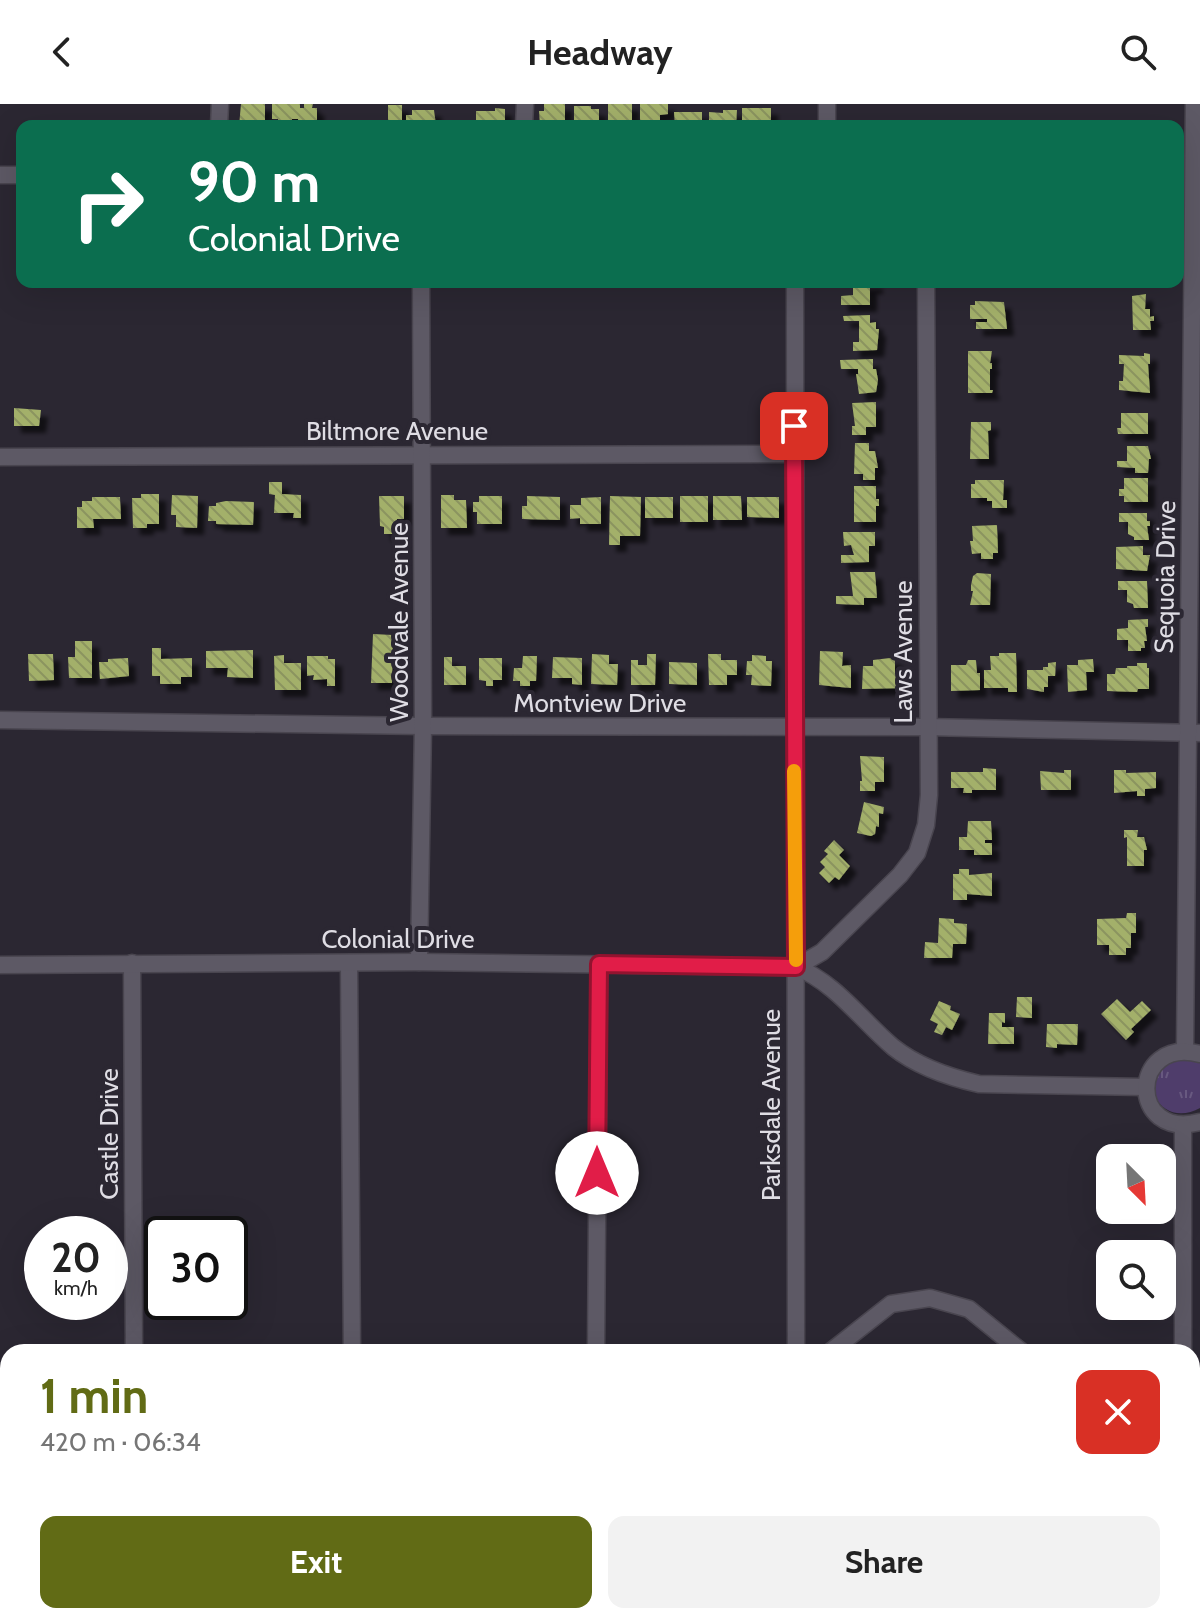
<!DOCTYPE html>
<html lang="en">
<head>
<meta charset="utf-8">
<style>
	body { margin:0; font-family:Cabin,sans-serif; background:#f2f2f2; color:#222; height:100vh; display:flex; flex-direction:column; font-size:30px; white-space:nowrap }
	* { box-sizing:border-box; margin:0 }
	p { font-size:26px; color:#767676 }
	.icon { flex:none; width:44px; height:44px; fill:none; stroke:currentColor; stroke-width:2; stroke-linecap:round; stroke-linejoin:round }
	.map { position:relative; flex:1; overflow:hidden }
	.details { position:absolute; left:0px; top:1240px; width:1200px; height:280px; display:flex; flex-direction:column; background:#fff; border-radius:24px 24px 0 0; box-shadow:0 8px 32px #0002 }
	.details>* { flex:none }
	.hud { position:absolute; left:16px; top:16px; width:1168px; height:168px; border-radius:16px; box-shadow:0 8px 32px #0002; background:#0b6e4f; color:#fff; overflow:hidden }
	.needle { width:52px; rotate:156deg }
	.tools { position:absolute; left:1096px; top:1040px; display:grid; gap:16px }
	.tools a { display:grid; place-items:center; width:80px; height:80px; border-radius:16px; background:#fff; box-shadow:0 8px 32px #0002; font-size:40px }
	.speed { position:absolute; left:24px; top:1112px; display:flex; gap:16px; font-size:40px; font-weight:700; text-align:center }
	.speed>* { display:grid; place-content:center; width:104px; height:104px; border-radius:50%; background:#fff; box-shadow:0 8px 32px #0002; line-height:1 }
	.speed small { font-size:20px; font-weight:400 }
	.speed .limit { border:4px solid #111; border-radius:12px; background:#fff; color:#111 }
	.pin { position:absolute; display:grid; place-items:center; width:68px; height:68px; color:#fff; margin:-34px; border-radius:16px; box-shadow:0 4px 12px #0006 }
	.me { position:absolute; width:88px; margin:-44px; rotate:0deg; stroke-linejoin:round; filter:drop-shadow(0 0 6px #0008) }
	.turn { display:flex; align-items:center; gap:28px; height:168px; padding:0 40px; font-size:36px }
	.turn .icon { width:104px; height:104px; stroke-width:2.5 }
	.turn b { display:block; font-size:56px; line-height:68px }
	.round { display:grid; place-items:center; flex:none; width:84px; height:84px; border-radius:16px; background:#f2f2f2 }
	.overview { display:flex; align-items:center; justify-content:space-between; height:136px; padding:0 40px }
	h1 { font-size:48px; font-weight:700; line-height:60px; color:#616b15 }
	.primary-button { display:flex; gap:16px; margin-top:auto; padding:16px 40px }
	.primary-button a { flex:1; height:92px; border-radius:16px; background:#616b15; color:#fff; font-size:32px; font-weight:700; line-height:92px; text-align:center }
	.primary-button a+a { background:#f2f2f2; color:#222 }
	header { display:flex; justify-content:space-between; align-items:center; height:104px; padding:0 40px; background:#fff; font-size:36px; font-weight:700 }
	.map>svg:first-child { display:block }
</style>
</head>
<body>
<header><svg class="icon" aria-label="back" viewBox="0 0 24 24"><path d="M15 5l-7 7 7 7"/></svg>Headway<svg class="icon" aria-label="search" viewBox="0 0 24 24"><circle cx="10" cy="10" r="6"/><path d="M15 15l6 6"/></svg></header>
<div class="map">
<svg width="1200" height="1520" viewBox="0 0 1200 1520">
	<defs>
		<pattern id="grass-tufts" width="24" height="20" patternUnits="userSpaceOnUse" patternTransform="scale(2)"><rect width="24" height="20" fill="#4f3d6b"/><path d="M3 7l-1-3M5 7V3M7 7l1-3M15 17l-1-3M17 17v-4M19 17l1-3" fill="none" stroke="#685980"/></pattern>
		<pattern id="building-back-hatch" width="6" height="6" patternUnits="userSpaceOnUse" patternTransform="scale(2)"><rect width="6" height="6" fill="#a3b06a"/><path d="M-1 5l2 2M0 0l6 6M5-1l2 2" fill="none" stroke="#8b9460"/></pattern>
		<filter id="shadow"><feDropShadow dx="7" dy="7" stdDeviation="2" flood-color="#0009"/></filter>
	</defs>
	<rect width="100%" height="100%" fill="#2b2732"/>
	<path fill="url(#grass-tufts)" d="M1178 954 1200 958V1004C1182 1014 1163 1010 1154 991L1158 965Z"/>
	<g fill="url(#building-back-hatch)" filter="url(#shadow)">
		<path d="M241 0H265V22H239Z"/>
		<path d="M272 0H300V4H304V0H313L312 4H317V21H299L298 15H292V19H278V15H272Z"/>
		<path d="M544 0H565V22H540L539 7H544Z"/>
		<path d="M608 0H632V19H626V22H608Z"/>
		<path d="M640 0H668V10L660 11V21L658 22H640Z"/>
		<rect x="388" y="1" width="14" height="15"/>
		<path d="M574 2H591V5H599V22H581V18H574Z"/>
		<path d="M495 4 505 5V20L476 22V7H495Z"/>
		<path d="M742 4H771V22H754V17H742Z"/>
		<path d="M412 6H434L436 22H403V16H406V11H412Z"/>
		<path d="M723 6H737L736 22H709V8L723 9Z"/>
		<path d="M674 8H702V22H675Z"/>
		<path d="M853 178H876V183H870V201H841V192L853 191Z"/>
		<path d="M1146 190 1145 205H1150V213L1154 212V217H1150L1151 226H1133L1132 192Z"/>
		<path d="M975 197 1004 198 1007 225H976V218H987V215H970V201H975Z"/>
		<path d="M870 211V219L876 218V225H879L877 246 853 247V238H859V217H844L843 212Z"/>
		<path d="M968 247H992L990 259H992V265H990V286H993L992 289H968Z"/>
		<path d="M1144 249 1150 250V260H1148L1150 289 1119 286V277H1123L1124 260H1119V251L1144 252Z"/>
		<path d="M873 255V265H876L878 276 876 288 859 290 856 270H858V265H841L840 256Z"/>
		<path d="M876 298V323H866V331H852V322H855L852 299Z"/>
		<path d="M14 304 41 306 39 322H14Z"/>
		<path d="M1121 309H1148V330H1118L1117 324H1121Z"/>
		<path d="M971 318H991V326L988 327 989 355H970Z"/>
		<path d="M855 339H869V347H875L878 364H875V376H863V370H854Z"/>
		<path d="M1127 342H1148L1151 355H1149L1148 369H1135V364L1117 363V357H1127Z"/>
		<path d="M1124 374H1148V398H1124V392H1119V385H1124Z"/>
		<path d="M975 376H1004L1003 396H1007V404H992V397H987V394H971V380H975Z"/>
		<path d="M269 378H282V390L301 391V414H293L294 409H274L275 391 269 390Z"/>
		<path d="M854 382H876V395H879V402H876V418H854Z"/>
		<path d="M141 390H159V420H147V424H133L132 394H141Z"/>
		<path d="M172 391 198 392 197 424 176 423V411H171Z"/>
		<path d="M441 391H454V396H466L467 424H441Z"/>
		<path d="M379 392H404V415H397V430H384V423L380 422Z"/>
		<path d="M479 392H502V420H477V408H473V398H479Z"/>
		<path d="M527 392 560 393V416L522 415V402H527Z"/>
		<path d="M610 392 641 393 640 432H620V441H609Z"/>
		<rect x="680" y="392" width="28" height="26"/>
		<path d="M713 392H741L742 416H713Z"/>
		<path d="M92 393H120L121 415H93L94 424H77V403H82V397H92Z"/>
		<path d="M601 393V420H580V414L570 415V401H581V394Z"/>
		<rect x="645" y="393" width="28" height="21"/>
		<path d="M747 393H779V414L747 413Z"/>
		<path d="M226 397 254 398 253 421 216 420V417H208L209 402H216V399Z"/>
		<path d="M1119 409H1147V417H1150V422H1147L1149 436H1134V433L1128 430V418H1119Z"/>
		<path d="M997 421 998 449H993V455H981V449L972 450 970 437H973L972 422Z"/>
		<path d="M843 428H875V442H869V458L841 459V451H854L851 441 844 442Z"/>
		<path d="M1143 442V451H1150L1147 467 1116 465V443Z"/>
		<path d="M850 468H875L877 494H864V501L836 500V492H853Z"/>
		<path d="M977 469 991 470 990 501H970L973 487H971V481L973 472Z"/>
		<path d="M1118 477H1147L1148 504H1134L1133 500 1127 498V486H1118Z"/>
		<path d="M1148 515V523H1145L1147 537H1144L1145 544H1141V547H1128V536H1117V525L1128 524V516Z"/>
		<path d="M373 530 393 531 392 579H371Z"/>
		<path d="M75 537H92V574H69L68 553H75Z"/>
		<path d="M152 544H161V555L192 554V573H181V580H160V572H152Z"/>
		<path d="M253 546V574L227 573 228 564H206V547Z"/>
		<path d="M820 547 843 548 842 562 851 561V584L819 581Z"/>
		<path d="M999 549H1016L1017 588H1008V584H984V566H991L990 552H999Z"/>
		<path d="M28 550H53L54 576 29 577Z"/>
		<path d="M592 550 609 551V560H618L617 581 591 580Z"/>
		<path d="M647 550H656L655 581H631V556H638V561H647Z"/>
		<path d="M708 550H721V556H737V571H727V581H709Z"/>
		<path d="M284 551V559H301V586H275L274 552Z"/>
		<path d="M752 551 766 552V557H772L771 582 751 581 752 571H746L747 557H752Z"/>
		<path d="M307 552H328V555H335V582H327V575L313 576 314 571 307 572Z"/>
		<path d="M523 552H537L536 577H530V582H520V577H513L514 564H522Z"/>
		<path d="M444 553H452V562H466V581H444Z"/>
		<path d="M553 553 582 554V581L572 580V574H552Z"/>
		<path d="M128 554 129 572 100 575 99 558H108V555Z"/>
		<path d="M479 554H502V576H493V582H486V577L479 576Z"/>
		<path d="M890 554H895V570H903V584L862 585 863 562H873V556Z"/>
		<path d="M1093 555 1094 568H1086L1087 586 1068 588 1067 561H1078V556Z"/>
		<path d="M968 556H976L977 569H980V586L951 587V561H966Z"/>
		<path d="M669 558 697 559V581L669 580Z"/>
		<path d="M1056 558 1055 572H1048V583H1044V588L1027 585V566H1043V563H1048V559Z"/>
		<path d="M1137 559H1147V564H1149V585H1138L1137 588 1107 587V570H1115L1116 564H1127V562H1137Z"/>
		<path d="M860 652 884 653V678H875V687H860V677H862Z"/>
		<path d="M983 664 996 665V686H972V689H963L964 684H951V668H983Z"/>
		<path d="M1064 666H1071V686H1041L1040 667 1064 669Z"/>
		<path d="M1114 666H1126V669L1156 668V684L1145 685V692H1137V687L1114 689Z"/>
		<path d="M864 698 884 703 883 710 879 709V723L876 722 875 730 871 732 857 729Z"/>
		<path d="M968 717H991L992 736H985V739H992V751H974V746H959V733H967Z"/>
		<path d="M1124 726H1138L1137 733H1144L1147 746H1144V762H1127V733L1124 734Z"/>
		<path d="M834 736 844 746 839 751 850 762 839 776 835 773 829 779 819 769 825 763 820 758 828 750 824 747Z"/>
		<path d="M959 765H969V771L992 769V792L967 790V796H953V770H959Z"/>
		<path d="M1127 809H1136V829H1131V844H1126V851H1109V841H1097V815L1126 814Z"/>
		<path d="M939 814 954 815V819L967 820 966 840H953L952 854H924L925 838 938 839Z"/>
		<path d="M1017 893H1032V914L1016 913Z"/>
		<path d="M1117 895 1130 908 1142 897 1151 906 1131 925 1134 928 1126 936 1101 910Z"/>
		<path d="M939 897 951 902 950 906 960 910 952 926 946 923 942 931 934 928 938 920 930 916Z"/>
		<path d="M989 909H1005V919L1002 918V923H1014V940H988Z"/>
		<path d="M1047 920H1078L1077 941 1057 940V944L1046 943Z"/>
		<path d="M289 1512H311V1517H306V1520H289Z"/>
		<rect x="535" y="1512" width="23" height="8"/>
	</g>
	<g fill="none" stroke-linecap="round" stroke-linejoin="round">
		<defs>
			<g id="minor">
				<path d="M219 22 220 0"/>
				<path d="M524 22 525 0"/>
				<path d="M827 22V0"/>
				<path d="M0 71H22"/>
				<path d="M795 178 796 1248"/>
				<path d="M0 353 794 350"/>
				<path d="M0 616 423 622 927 623 1200 629"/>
				<path d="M419 858 423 622 421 178"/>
				<path d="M132 859 134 1248"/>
				<path d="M349 860 352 1248"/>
				<path d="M0 861 419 858 796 863C836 879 861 916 893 943 918 963 948 973 979 980L1145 983"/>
				<path d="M796 863 822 848 900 771 917 749 926 721 929 691 926 178"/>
				<path d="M1185 946 1194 0"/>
				<path d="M1200 950C1129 932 1128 1037 1200 1018"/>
				<path d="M596 1248 599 860"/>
				<path d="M830 1248 891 1200 930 1194 969 1205 1022 1248"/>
				<path d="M1183 1248V1023"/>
				<path d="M0 1289H8"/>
				<path d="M1192 1327H1200"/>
				<path d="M598 1512V1520"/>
				<path d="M802 1512V1520"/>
				<path d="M1184 1512 1192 1520"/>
				<path d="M131 1520V1512"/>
				<path d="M351 1520V1512"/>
				<path d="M1000 1520 1002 1512"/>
			</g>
		</defs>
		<use href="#minor" stroke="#49454f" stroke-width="19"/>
		<use href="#minor" stroke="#5d5965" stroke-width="16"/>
	</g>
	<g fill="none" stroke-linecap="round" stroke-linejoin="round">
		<defs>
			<path id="route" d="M597 1069 599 860 796 863 794 322"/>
		</defs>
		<use href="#route" stroke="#92132f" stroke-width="20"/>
		<use href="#route" stroke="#e11d48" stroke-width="14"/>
		<path stroke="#f59e0b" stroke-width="14" d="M794 667 796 856"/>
	</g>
	<g text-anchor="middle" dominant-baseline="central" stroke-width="8" stroke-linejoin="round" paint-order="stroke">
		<g font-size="26" fill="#dfdde4" stroke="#2b2732">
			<text x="397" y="327">Biltmore Avenue</text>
			<text transform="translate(1165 473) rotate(-89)">Sequoia Drive</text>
			<text transform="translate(399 518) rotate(-90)">Woodvale Avenue</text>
			<text transform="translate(903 548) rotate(-90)">Laws Avenue</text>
			<text x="600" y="599">Montview Drive</text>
			<text x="398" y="835">Colonial Drive</text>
			<text transform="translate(771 1001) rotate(-90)">Parksdale Avenue</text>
			<text transform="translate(109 1030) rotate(-90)">Castle Drive</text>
		</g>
	</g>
</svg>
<div class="tools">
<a><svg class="needle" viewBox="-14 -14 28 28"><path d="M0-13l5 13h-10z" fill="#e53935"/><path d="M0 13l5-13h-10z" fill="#767676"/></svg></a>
<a><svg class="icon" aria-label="search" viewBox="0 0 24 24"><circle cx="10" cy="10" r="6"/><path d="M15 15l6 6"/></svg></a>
</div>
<div class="speed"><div>20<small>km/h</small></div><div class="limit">30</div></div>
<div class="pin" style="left:794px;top:322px;background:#d93025"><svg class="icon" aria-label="arrive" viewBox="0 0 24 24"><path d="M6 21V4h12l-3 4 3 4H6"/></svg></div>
<svg class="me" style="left:597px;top:1069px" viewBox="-20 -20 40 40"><circle r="19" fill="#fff"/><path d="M0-13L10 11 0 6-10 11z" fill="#e11d48"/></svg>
<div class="hud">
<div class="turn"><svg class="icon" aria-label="right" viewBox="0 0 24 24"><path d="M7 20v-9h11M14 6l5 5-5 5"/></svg><div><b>90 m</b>Colonial Drive</div></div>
</div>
<section class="details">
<div class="overview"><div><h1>1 min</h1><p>420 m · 06:34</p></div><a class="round" style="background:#d93025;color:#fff"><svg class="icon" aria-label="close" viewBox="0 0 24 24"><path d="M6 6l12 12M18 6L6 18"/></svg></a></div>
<div class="primary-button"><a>Exit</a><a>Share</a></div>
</section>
</div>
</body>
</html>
